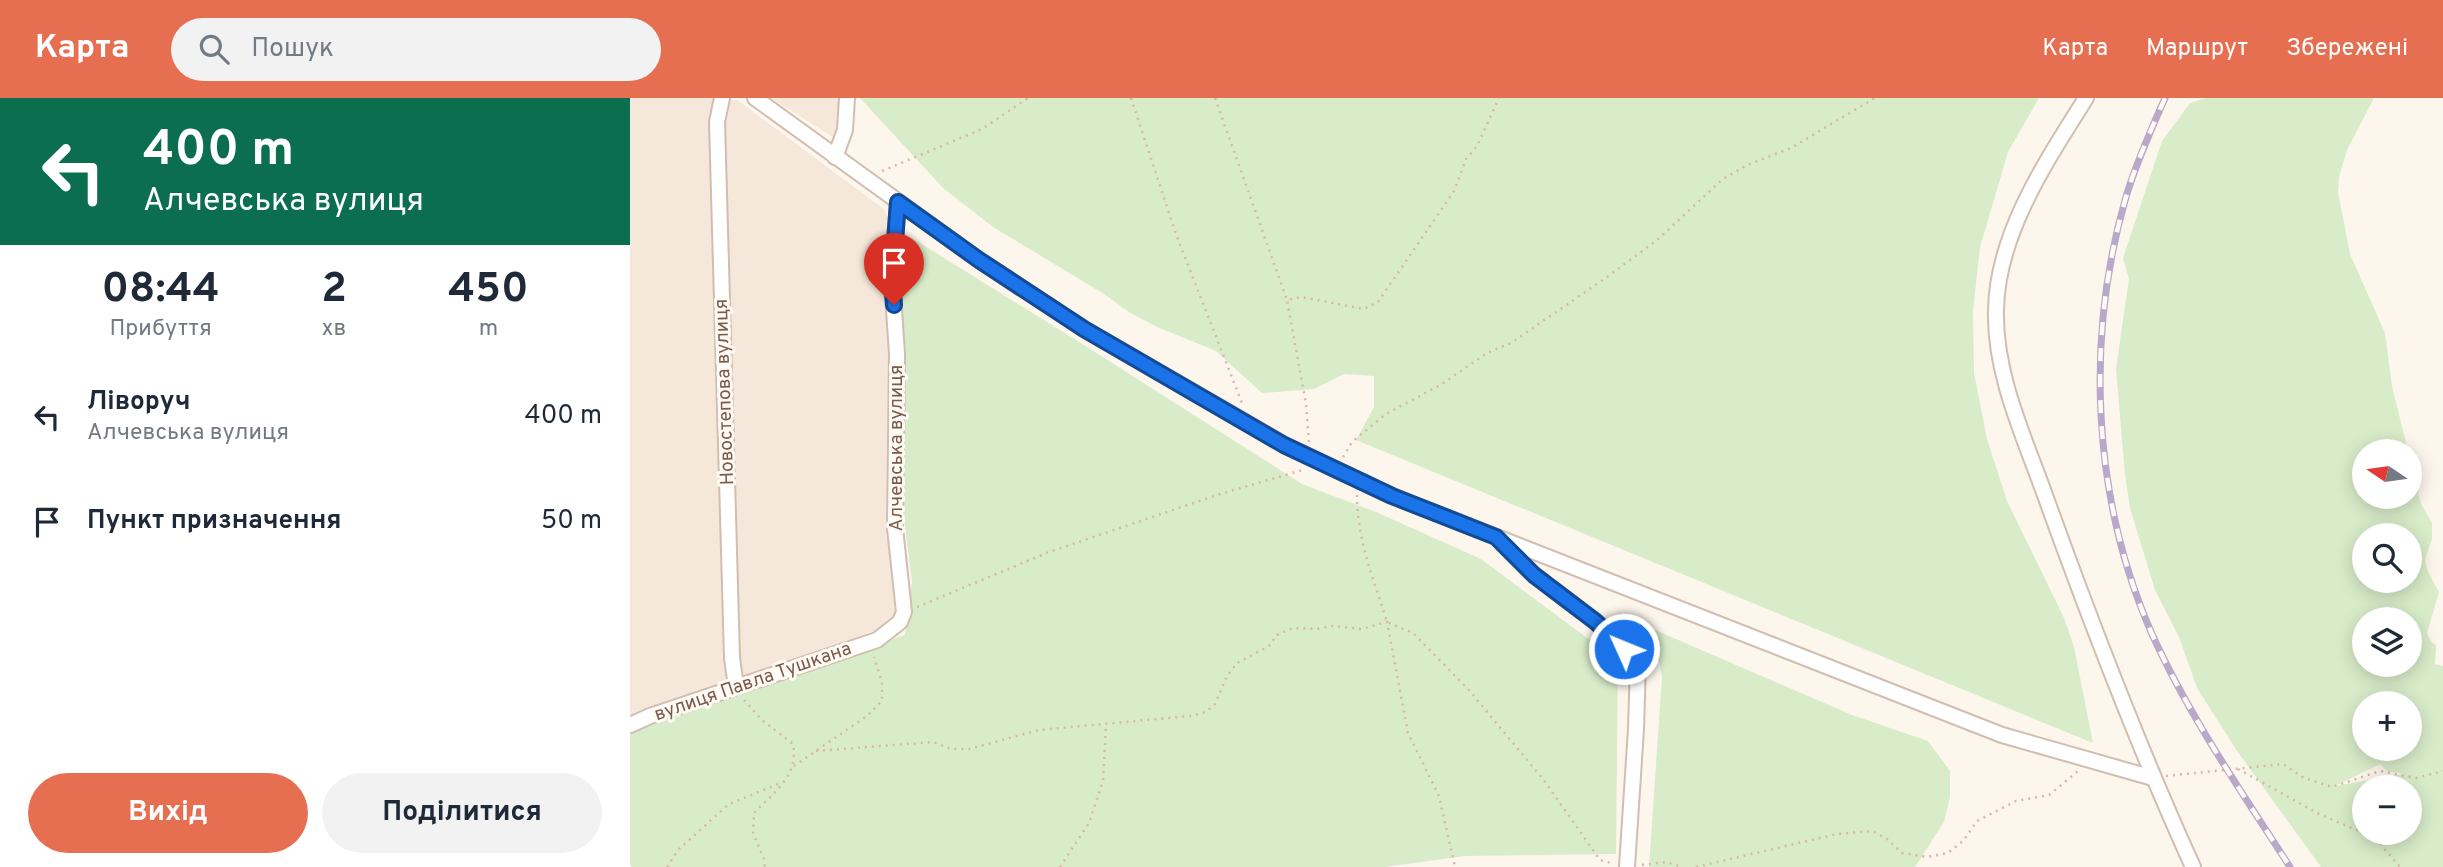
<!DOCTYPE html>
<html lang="uk">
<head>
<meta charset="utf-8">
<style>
	body { margin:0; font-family:Overpass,sans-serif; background:#f2f2f3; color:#1f2937; height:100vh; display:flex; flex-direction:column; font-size:26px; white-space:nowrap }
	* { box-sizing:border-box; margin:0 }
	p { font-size:23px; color:#747a83 }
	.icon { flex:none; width:38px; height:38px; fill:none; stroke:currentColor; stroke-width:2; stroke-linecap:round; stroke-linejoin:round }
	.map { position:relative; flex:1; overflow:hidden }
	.details { display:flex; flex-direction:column; background:#fff; width:630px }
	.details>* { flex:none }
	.banner { background:#0b6e4f; color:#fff; overflow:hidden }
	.needle { width:46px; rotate:283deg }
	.tools { position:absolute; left:1722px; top:341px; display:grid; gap:14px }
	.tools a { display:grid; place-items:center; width:70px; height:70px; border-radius:50%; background:#fff; box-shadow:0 4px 18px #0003; font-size:35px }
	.pin { position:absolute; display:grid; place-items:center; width:60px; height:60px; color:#fff; margin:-72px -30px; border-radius:50% 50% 50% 0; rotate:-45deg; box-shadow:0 0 7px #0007 }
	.pin .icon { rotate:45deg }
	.me { position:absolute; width:77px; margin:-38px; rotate:314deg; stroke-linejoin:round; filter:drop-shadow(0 0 5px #0008) }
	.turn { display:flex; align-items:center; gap:24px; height:147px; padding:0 28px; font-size:32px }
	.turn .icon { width:91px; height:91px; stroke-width:2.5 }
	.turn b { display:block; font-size:49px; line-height:60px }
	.eta { display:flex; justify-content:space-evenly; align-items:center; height:119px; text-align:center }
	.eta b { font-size:42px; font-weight:700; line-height:49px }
	.action { display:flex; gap:14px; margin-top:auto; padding:14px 28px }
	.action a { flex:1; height:80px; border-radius:42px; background:#e76f51; color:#fff; font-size:28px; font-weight:700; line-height:80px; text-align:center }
	.action a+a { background:#f2f2f3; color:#1f2937 }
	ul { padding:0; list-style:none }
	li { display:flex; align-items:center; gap:21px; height:105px; padding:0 28px }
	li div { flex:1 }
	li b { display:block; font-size:26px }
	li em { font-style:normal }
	header { display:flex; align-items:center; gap:42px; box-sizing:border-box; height:98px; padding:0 35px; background:#e76f51; color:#fff }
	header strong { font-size:33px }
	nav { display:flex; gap:38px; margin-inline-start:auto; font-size:24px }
	.search { width:490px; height:63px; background:#f2f2f3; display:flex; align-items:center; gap:18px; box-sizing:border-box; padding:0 24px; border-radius:38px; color:#747a83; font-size:26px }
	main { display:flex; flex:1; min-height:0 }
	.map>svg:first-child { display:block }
</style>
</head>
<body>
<header>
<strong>Карта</strong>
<div class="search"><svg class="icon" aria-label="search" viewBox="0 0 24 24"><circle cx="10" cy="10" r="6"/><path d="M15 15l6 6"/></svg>Пошук</div>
<nav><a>Карта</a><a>Маршрут</a><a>Збережені</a></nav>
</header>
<main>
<section class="details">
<div class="banner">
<div class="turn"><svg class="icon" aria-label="left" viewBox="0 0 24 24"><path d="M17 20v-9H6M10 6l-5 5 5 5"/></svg><div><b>400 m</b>Алчевська вулиця</div></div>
</div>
<div class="eta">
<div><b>08:44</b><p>Прибуття</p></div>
<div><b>2</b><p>хв</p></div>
<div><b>450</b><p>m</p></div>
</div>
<ul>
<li><svg class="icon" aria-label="left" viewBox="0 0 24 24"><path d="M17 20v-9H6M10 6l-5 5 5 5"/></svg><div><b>Ліворуч</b><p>Алчевська вулиця</p></div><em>400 m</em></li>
<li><svg class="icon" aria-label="arrive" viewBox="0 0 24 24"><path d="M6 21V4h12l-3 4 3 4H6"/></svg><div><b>Пункт призначення</b></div><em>50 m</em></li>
</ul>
<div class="action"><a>Вихід</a><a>Поділитися</a></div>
</section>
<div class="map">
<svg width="1813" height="769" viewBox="0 0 1813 769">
	<rect width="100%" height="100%" fill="#fdf6ec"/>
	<g fill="#f5e8da">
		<path d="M0 0H87L100 587 0 624Z"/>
		<path d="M141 0H214L213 16 206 41Z"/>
		<path d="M101 2H107L255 112 262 133 269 482 266 524 113 583 107 580 90 24 94 8Z"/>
	</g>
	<g fill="#d8ecc9" fill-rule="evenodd">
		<path d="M230 0H1409L1378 54 1350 149 1343 213 1344 275 1357 341 1377 403 1434 520 1444 549 1463 645 726 342 744 309V278L714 276 684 291 632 295 586 253 527 229 499 214 474 196 363 129 313 90Z"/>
		<path d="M1576 0H1744L1717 52 1709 79 1708 94 1720 156 1755 235 1762 288 1778 353 1734 354V399H1780V363L1791 406 1802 425V441L1795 461 1797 472 1809 494 1797 535 1801 544 1806 547 1805 566 1813 568V769H1691L1607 653 1567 590 1549 539 1525 492 1500 410 1495 377 1486 271 1499 181 1493 160 1532 43 1560 5ZM1734 438H1780V483H1734ZM1734 522H1780V567H1734ZM1734 606H1780V651H1734ZM1750 666 1757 673 1774 676 1705 688ZM1734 690H1780V735H1734Z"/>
		<path d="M282 140 454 247 672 386 746 414 851 461 988 563 986 756 835 758 755 769H2L0 766V631L113 589 275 537 282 483 272 405V172Z"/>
		<path d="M1016 528 1222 617 1298 643 1320 673V699L1314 724 1285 769H1019L1032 579 1027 552Z"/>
	</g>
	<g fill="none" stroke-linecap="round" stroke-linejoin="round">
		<defs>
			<g id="minor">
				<path d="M92 0 87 24 102 560 106 589"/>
				<path d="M125 0 349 162 454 231 655 347 762 398 1372 637 1523 680"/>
				<path d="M1456 0C1417 62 1367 136 1366 212 1364 276 1395 341 1416 400 1461 525 1508 648 1563 769"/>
				<path d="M205 59 215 32 217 0"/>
				<path d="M872 445 904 477 966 524 1008 564 1006 631 997 769"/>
				<path d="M0 627 20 618 247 542 270 524 274 514 265 430 267 256 262 182 268 104"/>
			</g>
		</defs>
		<use href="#minor" stroke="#d1beb0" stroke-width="18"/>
		<g stroke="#d9b8a5" stroke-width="2.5" stroke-dasharray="2 5" stroke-linecap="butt">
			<path d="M501 0 547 139 612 305"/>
			<path d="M585 0 657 202"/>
			<path d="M252 73 352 31 398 0"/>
			<path d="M679 344 676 306 657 202 671 199 734 211 748 204 824 93 836 61 847 48 869 0"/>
			<path d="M713 359 722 344 756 316 812 286 857 255 881 245 977 179 1026 143 1093 81 1117 67 1161 50 1245 0"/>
			<path d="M727 397C727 442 744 482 757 524L783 535 838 591 913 681 970 762 981 765 984 763"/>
			<path d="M287 509 419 454 590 396 673 372"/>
			<path d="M114 602 132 622 163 646C169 678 144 694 124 715L123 735 134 761 135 769"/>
			<path d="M186 653 303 644 321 651H339L409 632 560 618 576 614 585 606 597 578 607 565 639 548 647 537 663 530 686 531 703 528 732 531 757 524 778 635 809 698 825 769"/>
			<path d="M164 668 237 618 252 603V584L244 559"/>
			<path d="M1608 671 1689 716 1745 740 1770 769"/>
			<path d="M1536 678 1653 666 1674 680 1702 689 1750 673 1786 680 1813 673"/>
			<path d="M1012 767 1036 764 1053 769"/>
			<path d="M37 769 48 752 99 706 153 684"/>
			<path d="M430 769 459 725 473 683 476 627"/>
			<path d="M1066 769 1207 736 1242 733 1257 741 1272 755 1297 759 1318 755 1333 743 1347 723 1386 703 1419 697 1448 673"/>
		</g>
		<use href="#minor" stroke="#fff" stroke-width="14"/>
		<defs>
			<path id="rail" d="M1535 0C1521 32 1506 65 1496 99 1455 240 1462 400 1522 536 1559 618 1611 693 1660 769"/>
		</defs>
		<use href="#rail" stroke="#b9a8c9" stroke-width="7"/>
		<use href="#rail" stroke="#fffaf3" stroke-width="4.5" stroke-dasharray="13" stroke-linecap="butt"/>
	</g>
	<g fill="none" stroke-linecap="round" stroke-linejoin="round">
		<defs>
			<path id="route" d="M264 207 262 182 268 104 349 162 454 231 654 347 762 398 866 439 904 477 966 524 994 551"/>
		</defs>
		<use href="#route" stroke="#114b97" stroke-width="18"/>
		<use href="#route" stroke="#1a73e8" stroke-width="12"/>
	</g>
	<g text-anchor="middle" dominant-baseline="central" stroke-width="6" stroke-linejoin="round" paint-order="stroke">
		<g font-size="19" fill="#7a5c4d" stroke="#fffaf3">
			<text transform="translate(95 294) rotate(-92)">Новостепова вулиця</text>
			<text transform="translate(267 350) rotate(-90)">Алчевська вулиця</text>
			<text transform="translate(123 584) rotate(-19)">вулиця Павла Тушкана</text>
		</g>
	</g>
</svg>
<div class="tools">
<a><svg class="needle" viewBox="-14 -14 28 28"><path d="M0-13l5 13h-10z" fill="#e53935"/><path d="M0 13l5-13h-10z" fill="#747a83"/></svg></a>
<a><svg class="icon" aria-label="search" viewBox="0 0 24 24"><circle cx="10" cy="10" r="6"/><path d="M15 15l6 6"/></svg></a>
<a><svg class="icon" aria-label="layers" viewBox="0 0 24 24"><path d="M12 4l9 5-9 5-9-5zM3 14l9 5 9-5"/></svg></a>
<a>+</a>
<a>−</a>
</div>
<div class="pin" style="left:264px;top:207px;background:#d93025"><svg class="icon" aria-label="arrive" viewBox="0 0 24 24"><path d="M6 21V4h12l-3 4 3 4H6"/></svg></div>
<svg class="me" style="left:994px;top:551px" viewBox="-20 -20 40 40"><circle r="17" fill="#1a73e8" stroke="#fff" stroke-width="3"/><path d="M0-11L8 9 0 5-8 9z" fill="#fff"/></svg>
</div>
</main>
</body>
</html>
